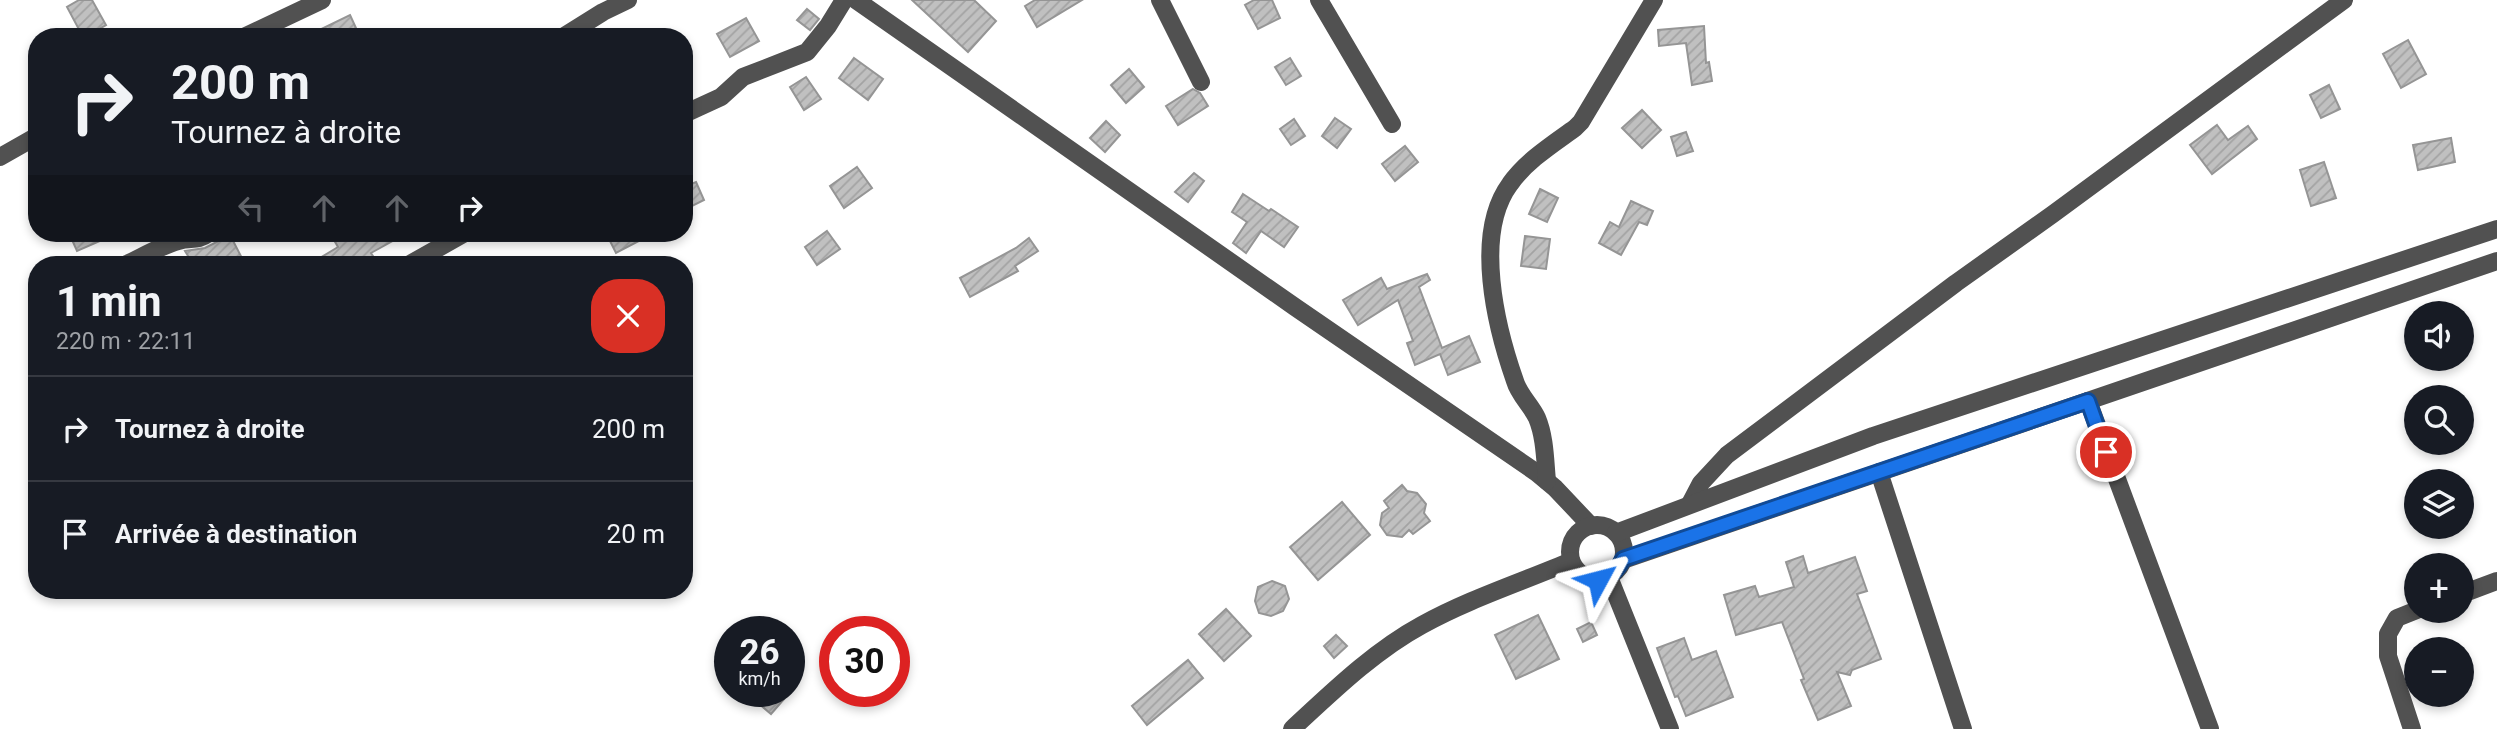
<!DOCTYPE html>
<html lang="fr">
<head>
<meta charset="utf-8">
<style>
	body { margin:0; font-family:Roboto,sans-serif; background:#20242c; color:#f1f3f6; height:100vh; display:flex; flex-direction:column; font-size:26px; white-space:nowrap }
	* { box-sizing:border-box; margin:0 }
	p { font-size:23px; color:#9ea1a6 }
	.icon { flex:none; width:38px; height:38px; fill:none; stroke:currentColor; stroke-width:2; stroke-linecap:round; stroke-linejoin:round }
	.map { position:relative; flex:1; overflow:hidden }
	.details { position:absolute; left:28px; top:256px; width:665px; height:343px; display:flex; flex-direction:column; background:#171b24; border-radius:28px; box-shadow:0 4px 10px #0003 }
	.details>* { flex:none }
	.top-card { position:absolute; left:28px; top:28px; width:665px; height:214px; border-radius:28px; box-shadow:0 4px 10px #0003; background:#171b24; color:#f1f3f6; overflow:hidden }
	.controls { position:absolute; left:2404px; top:301px; display:grid; gap:14px }
	.controls a { display:grid; place-items:center; width:70px; height:70px; border-radius:50%; background:#171b24; box-shadow:0 4px 10px #0003; font-size:35px }
	.speed { position:absolute; left:714px; top:616px; display:flex; gap:14px; font-size:35px; font-weight:700; text-align:center }
	.speed>* { display:grid; place-content:center; width:91px; height:91px; border-radius:50%; background:#171b24; box-shadow:0 4px 10px #0003; line-height:1 }
	.speed small { font-size:18px; font-weight:400 }
	.speed .limit { border:10px solid #d22; background:#fff; color:#111 }
	.pin { position:absolute; display:grid; place-items:center; width:60px; height:60px; color:#fff; margin:-30px; border:4px solid #fff; border-radius:50%; box-shadow:0 2px 7px #0007 }
	.me { position:absolute; width:77px; margin:-38px; rotate:52deg; stroke-linejoin:round; filter:drop-shadow(0 0 5px #0008) }
	.turn { display:flex; align-items:center; gap:24px; height:147px; padding:0 28px; font-size:32px }
	.turn .icon { width:91px; height:91px; stroke-width:2.5 }
	.turn b { display:block; font-size:49px; line-height:60px }
	.lanes { display:flex; align-items:center; height:66px; padding:0 28px; background:#0003; justify-content:center; gap:35px; direction:ltr }
	.lanes .off { opacity:.35 }
	.round { display:grid; place-items:center; flex:none; width:74px; height:74px; border-radius:28px; background:#20242c }
	.overview { display:flex; align-items:center; justify-content:space-between; height:119px; padding:0 28px }
	h1 { font-size:42px; font-weight:700; line-height:52px }
	ul { padding:0; list-style:none }
	li { display:flex; align-items:center; gap:21px; height:105px; padding:0 28px; border-top:2px solid #363941 }
	li div { flex:1 }
	li b { display:block; font-size:26px }
	li em { font-style:normal }
	.map>svg:first-child { display:block }
</style>
</head>
<body>
<div class="map">
<svg width="2497" height="729" viewBox="0 0 2497 729">
	<defs>
		<pattern id="building-hatch" width="6" height="6" patternUnits="userSpaceOnUse" patternTransform="scale(1.75)"><rect width="6" height="6" fill="#c0c0c0"/><path d="M-1 1l2-2M0 6l6-6M5 7l2-2" fill="none" stroke="#a3a3a3"/></pattern>
	</defs>
	<rect width="100%" height="100%" fill="#fff"/>
	<g fill="url(#building-hatch)" stroke="#959595" stroke-width="2">
		<path d="M79 0H92L106 25 85 37H83L67 7Z"/>
		<path d="M912 0H974L996 21 968 52Z"/>
		<path d="M1035 0H1082L1037 27 1025 6Z"/>
		<path d="M1254 0H1272L1280 18 1258 29 1245 5Z"/>
		<path d="M807 9 819 19 810 30 797 20Z"/>
		<path d="M350 15 356 28 339 37H305Z"/>
		<path d="M746 18 759 41 730 57 717 34Z"/>
		<path d="M1704 26 1706 63 1709 62 1712 81 1692 85 1686 43 1659 46 1658 30Z"/>
		<path d="M2408 40 2426 74 2401 88 2383 54Z"/>
		<path d="M854 58 883 79 868 100 839 78Z"/>
		<path d="M1290 58 1301 76 1286 85 1275 67Z"/>
		<path d="M1129 69 1144 87 1126 103 1111 85Z"/>
		<path d="M806 77 821 99 804 110 790 87Z"/>
		<path d="M2329 85 2340 109 2321 118 2310 95Z"/>
		<path d="M1193 89 1200 93 1208 106 1178 125 1166 106Z"/>
		<path d="M1642 110 1661 130 1642 148 1622 128Z"/>
		<path d="M1335 118 1351 129 1337 148 1322 136Z"/>
		<path d="M1294 119 1305 136 1291 145 1280 129Z"/>
		<path d="M1106 121 1120 135 1105 152 1090 138Z"/>
		<path d="M2217 125 2228 140 2248 126 2257 139 2212 174 2190 145Z"/>
		<path d="M1686 132 1693 151 1677 156 1671 137Z"/>
		<path d="M2451 138 2455 162 2418 170 2413 145Z"/>
		<path d="M1405 146 1418 162 1395 181 1382 164Z"/>
		<path d="M2324 162 2336 198 2311 206 2300 170Z"/>
		<path d="M857 167 872 188 844 208 830 186Z"/>
		<path d="M1194 173 1204 181 1188 202 1175 192Z"/>
		<path d="M696 182 704 200 684 210V187Z"/>
		<path d="M1540 189 1558 198 1547 222 1529 214Z"/>
		<path d="M1243 194 1269 211 1271 209 1298 227 1284 247 1261 231 1246 253 1233 243 1247 222 1232 212Z"/>
		<path d="M1631 201 1653 211 1647 225 1639 222 1621 255 1599 243 1610 222 1619 227Z"/>
		<path d="M827 231 840 249 817 265 805 247Z"/>
		<path d="M69 233H118L77 251Z"/>
		<path d="M345 233H407L371 253 378 264H310L338 247 334 240Z"/>
		<path d="M606 233H654L616 253Z"/>
		<path d="M230 235 245 264H209L206 258 193 264 185 251 205 248Z"/>
		<path d="M1525 236 1550 239 1546 269 1521 266Z"/>
		<path d="M1029 238 1038 251 1015 266 1018 271 970 297 960 278 1016 248Z"/>
		<path d="M1427 274 1430 280 1419 287 1442 348 1469 336 1480 362 1448 375 1440 354 1415 365 1407 343 1413 341 1398 300 1358 325 1343 300 1381 278 1387 289Z"/>
		<path d="M1402 485 1407 491 1417 493 1426 504 1424 513 1430 521 1413 534 1409 530 1402 537 1387 535 1380 525 1382 513 1389 508 1384 501Z"/>
		<path d="M1342 502 1370 535 1318 580 1290 547Z"/>
		<path d="M1803 556 1808 573 1855 557 1867 591 1857 594 1881 659 1852 670 1850 675 1837 672 1851 706 1818 720 1801 680 1804 679 1782 622 1736 635 1724 595 1755 586 1759 597 1794 587 1786 562Z"/>
		<path d="M1272 581 1285 586 1289 599 1283 611 1271 616 1259 613 1255 601 1258 587Z"/>
		<path d="M1226 609 1251 636 1224 661 1199 634Z"/>
		<path d="M1538 615 1559 659 1516 679 1495 635Z"/>
		<path d="M1591 622 1597 635 1583 642 1577 629Z"/>
		<path d="M1336 635 1347 646 1334 658 1324 646Z"/>
		<path d="M1684 638 1692 660 1716 651 1733 697 1686 716 1678 696 1675 697 1657 648Z"/>
		<path d="M1188 660 1203 678 1147 725 1132 706Z"/>
		<path d="M769 691H775L784 699 771 714 758 703Z"/>
	</g>
	<g fill="none" stroke-linecap="round" stroke-linejoin="round">
		<g stroke="#515151" stroke-width="18">
			<path d="M856 0 1295 307 1537 473 1555 488 1591 526"/>
			<path d="M1160 0 1201 82"/>
			<path d="M1319 0 1392 124"/>
			<path d="M244 37 322 0"/>
			<path d="M563 37 603 12 628 0"/>
			<path d="M684 114 721 97 743 77 807 52 828 26 844 0"/>
			<path d="M0 157 37 136"/>
			<path d="M127 264C144 256 161 246 178 241 192 237 196 242 209 233"/>
			<path d="M410 264 465 233"/>
			<path d="M2088 401 2210 729"/>
			<path d="M1879 472 1963 729"/>
			<path d="M1547 481C1545 460 1545 437 1537 418 1531 405 1519 395 1515 381 1496 327 1473 234 1510 184 1526 161 1553 144 1575 128L1581 122 1654 0"/>
			<path d="M1690 504 1701 483 1727 455 1956 283 2053 214 2344 0"/>
			<circle cx="1597" cy="552" r="27"/>
			<path d="M1616 533 1873 436 2497 229"/>
			<path d="M1623 560 2497 261"/>
			<path d="M1609 577 1670 729"/>
			<path d="M2462 594 2497 581"/>
			<path d="M1292 729C1332 692 1374 651 1422 625 1469 599 1522 582 1571 561"/>
			<path d="M2412 729 2388 656V634L2397 618 2417 610"/>
		</g>
	</g>
	<g fill="none" stroke-linecap="round" stroke-linejoin="round">
		<defs>
			<path id="route" d="M1598 580C1611 576 1617 571 1623 559L2088 401 2106 452"/>
		</defs>
		<use href="#route" stroke="#114b97" stroke-width="18"/>
		<use href="#route" stroke="#1a73e8" stroke-width="12"/>
	</g>
</svg>
<div class="controls">
<a><svg class="icon" aria-label="sound" viewBox="0 0 24 24"><path d="M4 9h4l5-4v14l-5-4H4zM17 9q2 3 0 6"/></svg></a>
<a><svg class="icon" aria-label="search" viewBox="0 0 24 24"><circle cx="10" cy="10" r="6"/><path d="M15 15l6 6"/></svg></a>
<a><svg class="icon" aria-label="layers" viewBox="0 0 24 24"><path d="M12 4l9 5-9 5-9-5zM3 14l9 5 9-5"/></svg></a>
<a>+</a>
<a>−</a>
</div>
<div class="speed"><div>26<small>km/h</small></div><div class="limit">30</div></div>
<div class="pin" style="left:2106px;top:452px;background:#d93025"><svg class="icon" aria-label="arrive" viewBox="0 0 24 24"><path d="M6 21V4h12l-3 4 3 4H6"/></svg></div>
<svg class="me" style="left:1598px;top:580px" viewBox="-20 -20 40 40"><path d="M0-17L14 15 0 8-14 15z" fill="#1a73e8" stroke="#fff" stroke-width="4"/></svg>
<div class="top-card">
<div class="turn"><svg class="icon" aria-label="right" viewBox="0 0 24 24"><path d="M7 20v-9h11M14 6l5 5-5 5"/></svg><div><b>200 m</b>Tournez à droite</div></div>
<div class="lanes"><svg class="icon off" aria-label="left" viewBox="0 0 24 24"><path d="M17 20v-9H6M10 6l-5 5 5 5"/></svg><svg class="icon off" aria-label="ahead" viewBox="0 0 24 24"><path d="M12 20V5M6 11l6-6 6 6"/></svg><svg class="icon off" aria-label="ahead" viewBox="0 0 24 24"><path d="M12 20V5M6 11l6-6 6 6"/></svg><svg class="icon" aria-label="right" viewBox="0 0 24 24"><path d="M7 20v-9h11M14 6l5 5-5 5"/></svg></div>
</div>
<section class="details">
<div class="overview"><div><h1>1 min</h1><p>220 m · 22:11</p></div><a class="round" style="background:#d93025;color:#fff"><svg class="icon" aria-label="close" viewBox="0 0 24 24"><path d="M6 6l12 12M18 6L6 18"/></svg></a></div>
<ul>
<li><svg class="icon" aria-label="right" viewBox="0 0 24 24"><path d="M7 20v-9h11M14 6l5 5-5 5"/></svg><div><b>Tournez à droite</b></div><em>200 m</em></li>
<li><svg class="icon" aria-label="arrive" viewBox="0 0 24 24"><path d="M6 21V4h12l-3 4 3 4H6"/></svg><div><b>Arrivée à destination</b></div><em>20 m</em></li>
</ul>
</section>
</div>
</body>
</html>
